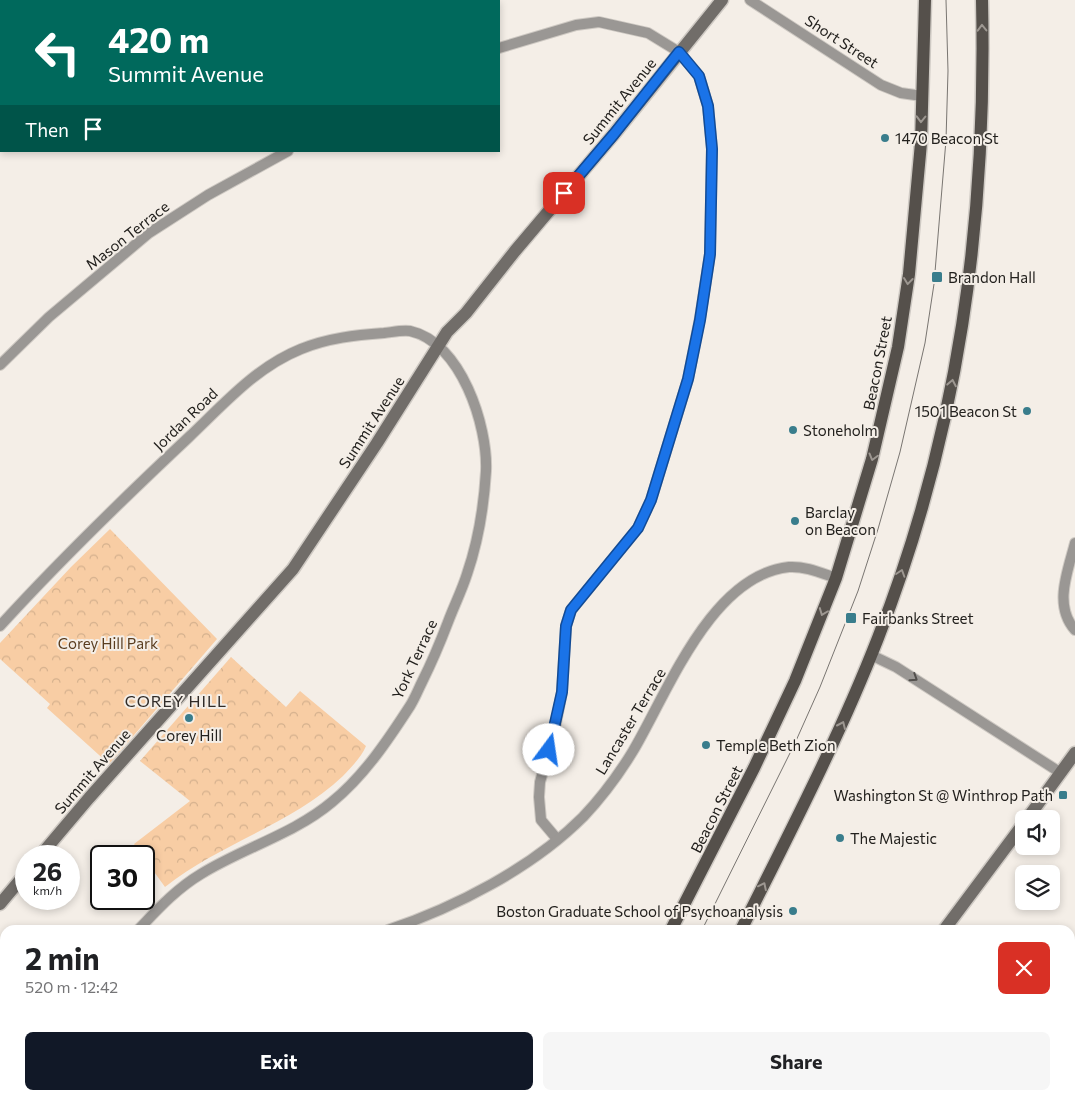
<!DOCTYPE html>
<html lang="en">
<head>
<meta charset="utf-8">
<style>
	body { margin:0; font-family:Commissioner,sans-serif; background:#f6f6f6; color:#202124; height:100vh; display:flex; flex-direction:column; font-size:19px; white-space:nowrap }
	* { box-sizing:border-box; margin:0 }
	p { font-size:16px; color:#757577 }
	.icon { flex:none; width:28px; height:28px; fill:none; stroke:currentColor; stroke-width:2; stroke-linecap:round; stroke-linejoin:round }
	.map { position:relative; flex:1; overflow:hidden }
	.panel { position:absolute; left:0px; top:925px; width:1075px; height:175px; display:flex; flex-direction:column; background:#fff; border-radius:15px 15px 0 0; box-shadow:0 2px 8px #0003 }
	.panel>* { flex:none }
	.guide { position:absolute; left:0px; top:0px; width:500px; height:152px; box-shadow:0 2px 8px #0003; background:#00695c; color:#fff; overflow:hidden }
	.controls { position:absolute; left:1015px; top:810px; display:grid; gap:10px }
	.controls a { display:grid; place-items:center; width:45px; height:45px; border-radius:8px; background:#fff; box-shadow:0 2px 8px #0003; font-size:25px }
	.speed { position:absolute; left:15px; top:845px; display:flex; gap:10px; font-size:25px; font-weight:700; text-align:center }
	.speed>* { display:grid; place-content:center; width:65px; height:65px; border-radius:50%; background:#fff; box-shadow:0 2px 8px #0003; line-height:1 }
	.speed small { font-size:12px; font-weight:400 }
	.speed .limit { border:2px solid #111; border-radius:8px; background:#fff; color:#111 }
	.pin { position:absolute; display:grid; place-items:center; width:42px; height:42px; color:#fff; margin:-21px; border-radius:10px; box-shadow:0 2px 8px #0006 }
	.me { position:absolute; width:55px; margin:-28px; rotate:14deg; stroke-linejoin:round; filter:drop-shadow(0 0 4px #0008) }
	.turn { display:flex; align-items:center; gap:18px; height:105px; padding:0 25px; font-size:22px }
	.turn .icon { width:65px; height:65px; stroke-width:2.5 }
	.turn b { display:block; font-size:35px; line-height:42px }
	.then { display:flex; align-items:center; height:48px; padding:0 25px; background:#0003; gap:10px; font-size:19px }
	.round { display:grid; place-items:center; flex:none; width:52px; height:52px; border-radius:8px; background:#f6f6f6 }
	.overview { display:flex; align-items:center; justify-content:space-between; height:85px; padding:0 25px }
	h1 { font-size:30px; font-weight:700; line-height:38px }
	.action { display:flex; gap:10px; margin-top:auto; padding:10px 25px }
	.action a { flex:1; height:58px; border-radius:8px; background:#111827; color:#fff; font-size:20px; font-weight:700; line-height:58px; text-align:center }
	.action a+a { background:#f6f6f6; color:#202124 }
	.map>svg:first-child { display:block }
</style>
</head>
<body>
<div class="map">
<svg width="1075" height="1100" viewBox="0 0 1075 1100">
	<defs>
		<pattern id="park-crowns" width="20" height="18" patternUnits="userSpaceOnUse" patternTransform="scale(1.25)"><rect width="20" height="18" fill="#f8cda4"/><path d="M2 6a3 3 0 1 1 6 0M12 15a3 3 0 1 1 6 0" fill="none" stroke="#d4b08d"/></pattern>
	</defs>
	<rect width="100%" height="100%" fill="#f4eee7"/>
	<g fill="url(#park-crowns)">
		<path d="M110 529 217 639 109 764 47 708 50 704 0 659V643L71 567Z"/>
		<path d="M231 657 286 707 300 691 366 746C361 758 352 766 343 776 291 825 220 843 165 887L134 844 190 801 140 761Z"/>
	</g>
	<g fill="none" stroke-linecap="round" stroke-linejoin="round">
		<defs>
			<g id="street">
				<path d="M116 0 117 1"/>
				<path d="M750 0 881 85 901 93 922 96"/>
				<path d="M499 48 576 25 599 22 648 33 679 52 699 76 708 106 712 149 710 254 700 318 688 379 651 500 638 528 571 610 566 626 562 692 554 733 540 782 539 797 541 820 557 839"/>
				<path d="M0 365 49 317 149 233 208 195 288 151"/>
				<path d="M1075 543C1068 571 1053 605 1075 630"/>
				<path d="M0 626C60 560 124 498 189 437 224 404 256 367 301 349 328 338 356 335 384 333 393 332 402 330 410 331 461 342 488 426 486 471 484 505 478 542 467 574 462 590 454 606 448 622 440 643 432 662 422 682 418 690 415 698 410 706 388 740 364 776 332 802 294 834 243 848 201 874 176 889 158 909 138 930"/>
				<path d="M871 655 896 667 1061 773"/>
				<path d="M388 930C456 907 532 868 583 817 602 797 619 774 633 751 668 692 711 575 789 567 805 566 821 573 836 578"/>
				<path d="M1070 987 1075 979"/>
				<path d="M0 1036 5 1034"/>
				<path d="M421 1100 447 1095"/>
				<path d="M984 1100 989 1095"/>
			</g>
			<g id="secondary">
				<path d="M171 1 173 0"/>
				<path d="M0 18 1 22"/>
				<path d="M0 110 1 109"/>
				<path d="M1027 819 1075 753"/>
				<path d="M40 856 89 798 293 569 377 443 447 332 466 313 515 251 614 134 722 0"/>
				<path d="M0 904 26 873"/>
				<path d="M944 930 1024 823"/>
				<path d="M807 1100 812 1095"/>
			</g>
			<g id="primary">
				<path d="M671 930 754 768 795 681 836 578 872 459 898 347 909 274 921 143 925 0"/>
				<path d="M741 930C789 834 839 738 878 638 959 431 987 221 982 0"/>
				<path d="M617 1100 618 1095"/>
				<path d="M682 1100 683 1095"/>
			</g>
		</defs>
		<use href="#street" stroke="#cec9c3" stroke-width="12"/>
		<use href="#secondary" stroke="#cec9c3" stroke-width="15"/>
		<use href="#primary" stroke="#cec9c3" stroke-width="15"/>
		<use href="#street" stroke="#9a9794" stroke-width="10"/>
		<use href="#secondary" stroke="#716d69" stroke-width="12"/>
		<use href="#primary" stroke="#55504b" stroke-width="12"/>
		<g stroke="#797571" stroke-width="1">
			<path d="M702 930 795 743 820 687 858 591 878 529 900 452 925 343 934 284 946 140 948 71 946 0"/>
			<path d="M649 1100 650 1095"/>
		</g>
	</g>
	<defs><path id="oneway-chevron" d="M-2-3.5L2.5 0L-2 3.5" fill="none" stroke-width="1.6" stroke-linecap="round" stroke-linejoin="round" transform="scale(1.25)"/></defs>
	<g stroke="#9d9791">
		<use href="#oneway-chevron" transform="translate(982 28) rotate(-91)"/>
		<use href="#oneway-chevron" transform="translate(921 119) rotate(91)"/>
		<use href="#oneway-chevron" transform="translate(908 281) rotate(97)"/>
		<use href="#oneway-chevron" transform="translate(952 383) rotate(-79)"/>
		<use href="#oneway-chevron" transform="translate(873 457) rotate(105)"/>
		<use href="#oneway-chevron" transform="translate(901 573) rotate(-72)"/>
		<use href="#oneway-chevron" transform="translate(823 612) rotate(111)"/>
		<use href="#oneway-chevron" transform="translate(842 725) rotate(-66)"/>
		<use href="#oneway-chevron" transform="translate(763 886) rotate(-64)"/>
	</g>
	<use stroke="#53504d" href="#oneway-chevron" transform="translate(914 678) rotate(33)"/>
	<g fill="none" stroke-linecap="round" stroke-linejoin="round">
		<defs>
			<path id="route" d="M549 750 562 692 566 626 571 610 638 528 651 500 688 379 700 320 710 254 712 149 708 106 699 76 679 52 614 134 564 193"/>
		</defs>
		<use href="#route" stroke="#114b97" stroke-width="12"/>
		<use href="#route" stroke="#1a73e8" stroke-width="9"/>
	</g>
	<g fill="#397d8c" stroke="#f4eee7" stroke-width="2">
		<circle cx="885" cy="138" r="5"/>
		<rect x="931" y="271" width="12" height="12" rx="2.5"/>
		<circle cx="1027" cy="411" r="5"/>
		<circle cx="793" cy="430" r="5"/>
		<circle cx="795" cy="521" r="5"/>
		<rect x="845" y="612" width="12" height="12" rx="2.5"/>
		<circle cx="189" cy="718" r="5"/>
		<circle cx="706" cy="745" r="5"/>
		<rect x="1058" y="790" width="10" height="10" rx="2.5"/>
		<circle cx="840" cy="838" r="5"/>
		<circle cx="793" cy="911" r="5"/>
	</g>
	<g text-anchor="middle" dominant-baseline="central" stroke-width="4" stroke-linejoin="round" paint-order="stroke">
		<g font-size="15" fill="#23211e" stroke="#f4eee7">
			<text transform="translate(842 41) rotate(33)">Short Street</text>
			<text transform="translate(619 101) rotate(-51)">Summit Avenue</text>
			<text transform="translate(127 235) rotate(-38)">Mason Terrace</text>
			<text transform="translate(877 363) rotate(-79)">Beacon Street</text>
			<text transform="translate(185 419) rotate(-44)">Jordan Road</text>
			<text transform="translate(371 422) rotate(-57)">Summit Avenue</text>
			<text transform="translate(414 659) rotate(-65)">York Terrace</text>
			<text transform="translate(630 721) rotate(-59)">Lancaster Terrace</text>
			<text transform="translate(92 771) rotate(-49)">Summit Avenue</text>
			<text transform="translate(716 809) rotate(-63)">Beacon Street</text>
		</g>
		<g font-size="15" fill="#23211e" stroke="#f4eee7" text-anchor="start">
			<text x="895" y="138">1470 Beacon St</text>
			<text x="948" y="277">Brandon Hall</text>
			<text x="1017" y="411" text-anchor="end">1501 Beacon St</text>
			<text x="803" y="430">Stoneholm</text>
			<text x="805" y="512">Barclay<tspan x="805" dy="17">on Beacon</tspan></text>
			<text x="862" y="618">Fairbanks Street</text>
			<text x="189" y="735" text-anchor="middle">Corey Hill</text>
			<text x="716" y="745">Temple Beth Zion</text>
			<text x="1053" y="795" text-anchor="end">Washington St @ Winthrop Path</text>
			<text x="850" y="838">The Majestic</text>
			<text x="783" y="911" text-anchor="end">Boston Graduate School of Psychoanalysis</text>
		</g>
		<g font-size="15" fill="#5a3d1f" stroke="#f4eee7">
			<text x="108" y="643">Corey Hill Park</text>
		</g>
		<g font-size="16" letter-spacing="1" fill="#312c28" stroke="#f4eee7">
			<text x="176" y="700">COREY HILL</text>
		</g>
	</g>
</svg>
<div class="controls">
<a><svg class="icon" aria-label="sound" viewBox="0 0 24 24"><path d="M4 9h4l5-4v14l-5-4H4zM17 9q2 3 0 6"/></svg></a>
<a><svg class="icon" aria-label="layers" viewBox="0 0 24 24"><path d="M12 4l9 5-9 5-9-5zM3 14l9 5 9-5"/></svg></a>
</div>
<div class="speed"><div>26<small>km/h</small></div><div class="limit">30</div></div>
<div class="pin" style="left:564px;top:193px;background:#d93025"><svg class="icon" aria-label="arrive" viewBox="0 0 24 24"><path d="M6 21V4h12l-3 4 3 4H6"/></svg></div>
<svg class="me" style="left:549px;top:750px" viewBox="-20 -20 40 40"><circle r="19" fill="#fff"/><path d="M0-13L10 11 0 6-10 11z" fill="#1a73e8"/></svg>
<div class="guide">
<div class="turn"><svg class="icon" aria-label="left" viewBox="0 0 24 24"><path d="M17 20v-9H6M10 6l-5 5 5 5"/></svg><div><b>420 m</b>Summit Avenue</div></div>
<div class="then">Then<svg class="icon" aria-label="arrive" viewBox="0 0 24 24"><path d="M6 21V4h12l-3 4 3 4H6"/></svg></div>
</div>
<section class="panel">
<div class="overview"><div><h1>2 min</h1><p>520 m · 12:42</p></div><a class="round" style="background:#d93025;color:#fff"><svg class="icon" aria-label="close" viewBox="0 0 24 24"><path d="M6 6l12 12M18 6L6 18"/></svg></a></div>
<div class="action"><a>Exit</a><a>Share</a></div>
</section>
</div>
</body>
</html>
